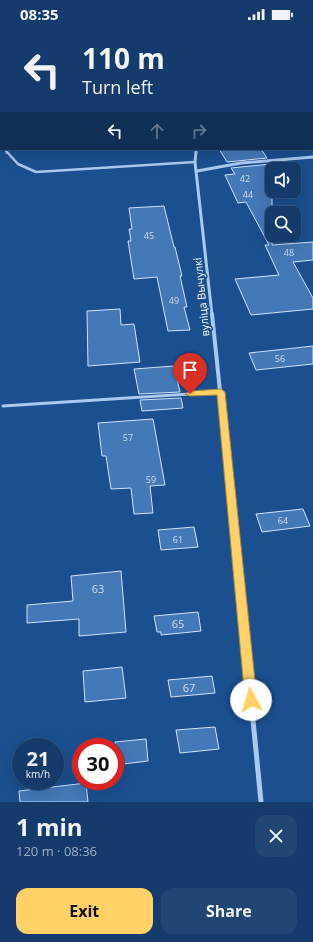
<!DOCTYPE html>
<html lang="en">
<head>
<meta charset="utf-8">
<style>
	body { margin:0; font-family:"Open Sans",sans-serif; background:#214673; color:#f1f3f6; height:100vh; display:flex; flex-direction:column; font-size:15px; white-space:nowrap }
	* { box-sizing:border-box; margin:0 }
	p { font-size:13px; color:#9dadc1 }
	.icon { flex:none; width:22px; height:22px; fill:none; stroke:currentColor; stroke-width:2; stroke-linecap:round; stroke-linejoin:round }
	.map { position:relative; height:774px; overflow:hidden }
	.drawer { display:flex; flex-direction:column; background:#143b6b; flex:1 }
	.drawer>* { flex:none }
	.guide { position:absolute; left:0px; top:0px; width:313px; height:122px; box-shadow:0 4px 16px #0002,0 0 0 1px #33557e; background:#143b6b; color:#f1f3f6; overflow:hidden }
	.tools { position:absolute; left:265px; top:134px; display:grid; gap:8px }
	.tools a { display:grid; place-items:center; width:36px; height:36px; border-radius:8px; background:#143b6b; box-shadow:0 4px 16px #0002,0 0 0 1px #33557e; font-size:20px }
	.speed { position:absolute; left:12px; top:710px; display:flex; gap:8px; font-size:20px; font-weight:700; text-align:center }
	.speed>* { display:grid; place-content:center; width:52px; height:52px; border-radius:50%; background:#143b6b; box-shadow:0 4px 16px #0002,0 0 0 1px #33557e; line-height:1 }
	.speed small { font-size:10px; font-weight:400 }
	.speed .limit { border:6px solid #d22; background:#fff; color:#111 }
	.pin { position:absolute; display:grid; place-items:center; width:34px; height:34px; color:#fff; margin:-41px -17px; border-radius:50% 50% 50% 0; rotate:-45deg; box-shadow:0 0 4px #0007 }
	.pin .icon { rotate:45deg }
	.me { position:absolute; width:44px; margin:-22px; rotate:354deg; stroke-linejoin:round; filter:drop-shadow(0 0 3px #0008) }
	.turn { display:flex; align-items:center; gap:14px; height:84px; padding:0 16px; font-size:18px }
	.turn .icon { width:52px; height:52px; stroke-width:2.5 }
	.turn b { display:block; font-size:28px; line-height:34px }
	.lanes { display:flex; align-items:center; height:38px; padding:0 16px; background:#0003; justify-content:center; gap:20px; direction:ltr }
	.lanes .off { opacity:.35 }
	.round { display:grid; place-items:center; flex:none; width:42px; height:42px; border-radius:12px; background:#214673 }
	.head { display:flex; align-items:center; justify-content:space-between; height:68px; padding:0 16px }
	h1 { font-size:24px; font-weight:700; line-height:30px }
	.button { display:flex; gap:8px; margin-top:auto; padding:8px 16px }
	.button a { flex:1; height:46px; border-radius:12px; background:#ffd166; color:#111; font-size:16px; font-weight:700; line-height:46px; text-align:center }
	.button a+a { background:#214673; color:#f1f3f6 }
	.status { display:flex; justify-content:space-between; align-items:center; height:28px; padding:0 20px; background:#143b6b; direction:ltr }
	.status svg { height:11px; fill:currentColor }
	.map>svg:first-child { display:block }
</style>
</head>
<body>
<div class="status"><b>08:35</b><svg viewBox="0 0 49 12"><path d="M0 12V9h3v3zM5 12V6h3v6zM10 12V3h3v9zM15 12V0h3v12zM26 1h20v11H26zM47 4h2v5h-2z"/></svg></div>
<div class="map">
<svg width="313" height="774" viewBox="0 0 313 774">
	<rect width="100%" height="100%" fill="#1b4f8f"/>
	<g fill="#4478b7" stroke="#cfe3fa">
		<path d="M219 121H261L267 130 227 134Z"/>
		<path d="M271 136 274 141H272V217L313 214V232L293 234 313 270V281L251 287 235 251 279 247 265 217H269L246 174 238 175 225 147 235 146 231 140Z"/>
		<path d="M164 178 174 219H175L182 248H180L187 279H184L190 302 168 303 157 249 134 251 128 213H131L129 201H132L129 180Z"/>
		<path d="M120 281 121 297 134 296 140 334 88 338 87 283Z"/>
		<path d="M313 318V336L256 342 249 325Z"/>
		<path d="M174 338 180 364 139 366 134 341Z"/>
		<path d="M181 370 183 380 142 383 140 372Z"/>
		<path d="M153 391 165 457 150 458 153 485 134 486 131 460 111 461 106 428H102L98 395Z"/>
		<path d="M303 481 310 498 262 504 256 486Z"/>
		<path d="M194 499 198 519 161 522 158 502Z"/>
		<path d="M121 543 126 604 79 608V591L27 595V577L73 573 71 548Z"/>
		<path d="M198 584 201 603 161 607V604H157L154 588Z"/>
		<path d="M122 639 126 670 85 674 83 643Z"/>
		<path d="M212 648 215 665 171 669 168 652Z"/>
		<path d="M215 699 219 721 180 725 176 702Z"/>
		<path d="M146 711 148 733 115 737V714Z"/>
		<path d="M86 755 88 774H20L19 763Z"/>
	</g>
	<g fill="none" stroke-linecap="round" stroke-linejoin="round">
		<g stroke="#a9c9ee" stroke-width="2">
			<path d="M0 87 1 85"/>
			<path d="M0 112 1 114"/>
			<path d="M5 121 7 125"/>
		</g>
		<path stroke="#a9c9ee" stroke-width="2.5" d="M7 124 18 136 36 144 195 134"/>
		<path stroke="#a9c9ee" stroke-width="3" d="M3 378 221 364"/>
		<path stroke="#a9c9ee" stroke-width="2.5" d="M196 125V121"/>
		<g stroke="#a9c9ee" stroke-width="3">
			<path d="M196 124 195 134 212 287"/>
			<path d="M197 143 241 135 313 129"/>
		</g>
		<path stroke="#a9c9ee" stroke-width="4" d="M212 286 234 498"/>
		<path stroke="#a9c9ee" stroke-width="5" d="M234 497 261 774"/>
	</g>
	<path fill="#ffd166" stroke="#a68842" d="M221 361 225 364 257 672 255 676 251 677 246 676 245 672 217 367 190 368 185 366 190 363Z"/>
	<g text-anchor="middle" dominant-baseline="central" stroke-width="3" stroke-linejoin="round" paint-order="stroke">
		<g font-size="9" fill="#d0dded">
			<text x="245" y="150">42</text>
			<text x="248" y="166">44</text>
			<text x="149" y="207">45</text>
			<text x="289" y="224">48</text>
			<text x="174" y="272">49</text>
			<text x="280" y="330">56</text>
			<text x="128" y="409">57</text>
			<text x="151" y="451">59</text>
			<text x="283" y="492">64</text>
			<text x="178" y="511">61</text>
		</g>
		<g font-size="11" fill="#fff" stroke="#1b4f8f">
			<text transform="translate(201 269) rotate(-96)">вуліца Вычулкі</text>
		</g>
		<g font-size="11" fill="#d0dded">
			<text x="98" y="560">63</text>
			<text x="178" y="595">65</text>
			<text x="189" y="659">67</text>
		</g>
	</g>
</svg>
<div class="tools">
<a><svg class="icon" aria-label="sound" viewBox="0 0 24 24"><path d="M4 9h4l5-4v14l-5-4H4zM17 9q2 3 0 6"/></svg></a>
<a><svg class="icon" aria-label="search" viewBox="0 0 24 24"><circle cx="10" cy="10" r="6"/><path d="M15 15l6 6"/></svg></a>
</div>
<div class="speed"><div>21<small>km/h</small></div><div class="limit">30</div></div>
<div class="pin" style="left:190px;top:366px;background:#d93025"><svg class="icon" aria-label="arrive" viewBox="0 0 24 24"><path d="M6 21V4h12l-3 4 3 4H6"/></svg></div>
<svg class="me" style="left:251px;top:672px" viewBox="-20 -20 40 40"><circle r="19" fill="#fff"/><path d="M0-13L10 11 0 6-10 11z" fill="#ffd166"/></svg>
<div class="guide">
<div class="turn"><svg class="icon" aria-label="left" viewBox="0 0 24 24"><path d="M17 20v-9H6M10 6l-5 5 5 5"/></svg><div><b>110 m</b>Turn left</div></div>
<div class="lanes"><svg class="icon" aria-label="left" viewBox="0 0 24 24"><path d="M17 20v-9H6M10 6l-5 5 5 5"/></svg><svg class="icon off" aria-label="ahead" viewBox="0 0 24 24"><path d="M12 20V5M6 11l6-6 6 6"/></svg><svg class="icon off" aria-label="right" viewBox="0 0 24 24"><path d="M7 20v-9h11M14 6l5 5-5 5"/></svg></div>
</div>
</div>
<section class="drawer">
<div class="head"><div><h1>1 min</h1><p>120 m · 08:36</p></div><a class="round"><svg class="icon" aria-label="close" viewBox="0 0 24 24"><path d="M6 6l12 12M18 6L6 18"/></svg></a></div>
<div class="button"><a>Exit</a><a>Share</a></div>
</section>
</body>
</html>
